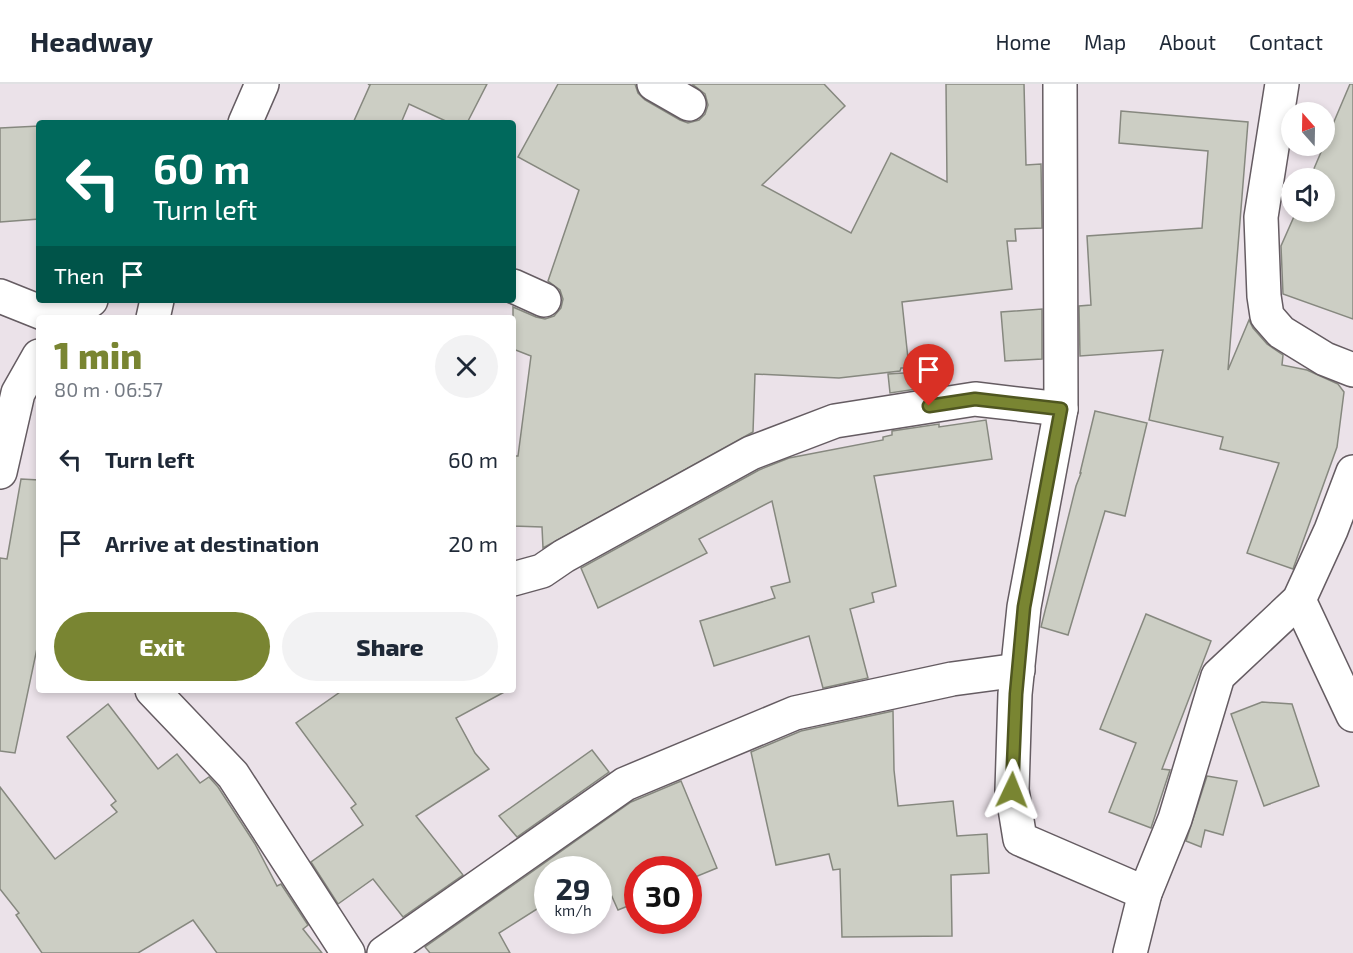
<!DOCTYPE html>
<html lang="en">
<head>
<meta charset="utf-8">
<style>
	body { margin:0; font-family:"Exo 2",sans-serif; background:#f2f2f3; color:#1f2937; height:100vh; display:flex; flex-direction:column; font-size:22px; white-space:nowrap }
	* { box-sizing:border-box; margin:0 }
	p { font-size:20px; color:#747a83 }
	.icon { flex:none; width:33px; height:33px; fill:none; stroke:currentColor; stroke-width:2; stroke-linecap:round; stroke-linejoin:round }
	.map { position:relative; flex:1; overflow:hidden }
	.details { position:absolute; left:36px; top:231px; width:480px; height:378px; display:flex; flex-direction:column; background:#fff; border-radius:6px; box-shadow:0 3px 9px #0003 }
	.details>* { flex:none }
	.top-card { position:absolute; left:36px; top:36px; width:480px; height:183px; border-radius:6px; box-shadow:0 3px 9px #0003; background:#00695c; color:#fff; overflow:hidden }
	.needle { width:39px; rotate:340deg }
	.controls { position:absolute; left:1281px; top:18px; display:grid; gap:12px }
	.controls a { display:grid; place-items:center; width:54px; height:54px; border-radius:50%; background:#fff; box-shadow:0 3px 9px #0003; font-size:30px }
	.speed { position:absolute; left:534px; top:772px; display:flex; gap:12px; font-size:30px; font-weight:700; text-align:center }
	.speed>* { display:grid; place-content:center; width:78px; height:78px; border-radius:50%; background:#fff; box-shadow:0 3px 9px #0003; line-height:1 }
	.speed small { font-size:15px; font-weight:400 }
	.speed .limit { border:9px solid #d22; background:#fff; color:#111 }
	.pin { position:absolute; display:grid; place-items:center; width:51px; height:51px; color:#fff; margin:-62px -26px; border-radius:50% 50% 50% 0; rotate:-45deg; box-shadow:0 0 6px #0007 }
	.pin .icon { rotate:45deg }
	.me { position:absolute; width:66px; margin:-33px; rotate:2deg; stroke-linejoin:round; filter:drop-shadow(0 0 4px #0008) }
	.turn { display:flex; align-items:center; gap:21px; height:126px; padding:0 18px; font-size:27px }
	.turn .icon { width:78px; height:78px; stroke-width:2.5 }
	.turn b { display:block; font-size:42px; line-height:51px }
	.then { display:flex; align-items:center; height:57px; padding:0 18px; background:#0003; gap:12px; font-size:22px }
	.round { display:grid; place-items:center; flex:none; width:63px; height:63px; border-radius:32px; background:#f2f2f3 }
	.summary { display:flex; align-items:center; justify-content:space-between; height:102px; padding:0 18px }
	h1 { font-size:36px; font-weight:800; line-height:45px; color:#798532 }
	.primary-button { display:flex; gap:12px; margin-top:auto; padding:12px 18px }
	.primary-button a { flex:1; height:69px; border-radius:36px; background:#798532; color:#fff; font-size:24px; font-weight:800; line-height:69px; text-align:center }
	.primary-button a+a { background:#f2f2f3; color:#1f2937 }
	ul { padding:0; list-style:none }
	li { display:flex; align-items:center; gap:18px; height:84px; padding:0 18px }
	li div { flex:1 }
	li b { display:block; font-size:22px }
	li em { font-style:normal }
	header { display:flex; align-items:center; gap:36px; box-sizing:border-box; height:84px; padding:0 30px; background:#fff; border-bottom:2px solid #e0e1e3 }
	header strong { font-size:28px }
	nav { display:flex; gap:33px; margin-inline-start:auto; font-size:21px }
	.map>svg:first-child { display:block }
</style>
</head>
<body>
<header>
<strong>Headway</strong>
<nav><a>Home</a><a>Map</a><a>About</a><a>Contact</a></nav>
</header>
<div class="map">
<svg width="1353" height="869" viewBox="0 0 1353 869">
	<rect width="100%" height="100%" fill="#ebe2e9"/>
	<g fill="#cccec4" stroke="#86887f" stroke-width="1.5">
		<path d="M368 0H487L467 39H450L409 20 401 39H353L370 1Z"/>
		<path d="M558 0H635L638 9 645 16 680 36 688 39 699 36 705 30 708 21 705 10 692 0H824L845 22 762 101 851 149 891 69 947 98 946 0H1024L1026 81 1041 80 1042 144 1015 145 1016 157H1007L1012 205 902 218 909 284H901L900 287 839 294 755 290 753 348 543 464 542 443 513 442V372H518L531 272 513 265V223L536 233 545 235 554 232 561 224 563 215 560 206 548 197 579 106 518 73Z"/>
		<path d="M1350 0H1353V235L1283 210 1281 162 1296 128H1324V94H1310Z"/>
		<path d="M1121 27 1248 38 1228 286 1249 236 1253 244 1267 260 1283 271 1282 281 1307 286 1338 300 1344 308 1337 363 1293 485 1247 469 1279 379 1220 365 1223 353 1149 336 1163 266 1080 272 1079 222 1091 221 1087 152 1202 144 1208 67 1119 59Z"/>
		<path d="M39 42V135L0 138V44Z"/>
		<path d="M1042 225V275L1005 277 1001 228Z"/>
		<path d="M936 287 937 302 890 309 888 290Z"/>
		<path d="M1095 327 1147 339 1125 432 1105 427 1068 551 1041 543 1076 402 1081 389H1080Z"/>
		<path d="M986 336 992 375 874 392 896 502 872 509 874 518 850 525 868 594 823 604 809 552 714 582 700 537 775 514 771 503 790 498 772 417 699 455 707 469 598 524 581 484 759 386 789 374 883 356V353L892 351V347L939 340V343Z"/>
		<path d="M21 395 39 396V555L15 669 0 667V474L7 475Z"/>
		<path d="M1146 530 1211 557 1162 685 1170 686 1151 744 1109 728 1136 659 1100 645Z"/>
		<path d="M343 606H508L456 634 475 669 489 685 416 732 463 791 403 833 373 795 338 820 311 778 363 741 351 724 356 720 296 639Z"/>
		<path d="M1262 618 1292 620 1319 702 1264 722 1231 630Z"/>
		<path d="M108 620 158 685 177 670 200 699 209 693 218 703 255 760 277 802 281 800 308 841 303 845 322 869H217L193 836 138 869H42L16 831 19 829 0 805V703L55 775 117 728 111 721 116 717 67 653Z"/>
		<path d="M893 627 894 686 898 722 953 717 957 752 987 750 989 789 951 791 952 852 842 853 840 785 833 786 829 770 776 781 751 668 801 647Z"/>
		<path d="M592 666 609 688 517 753 499 732Z"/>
		<path d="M1207 692 1237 697 1223 751 1205 746 1201 763 1186 757Z"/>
		<path d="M681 697 717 784 688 796V786H638V818L618 826 600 786H548V818L499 849 510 869H430L425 863 631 718Z"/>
	</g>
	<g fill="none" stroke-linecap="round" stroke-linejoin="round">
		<defs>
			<g id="minor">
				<path d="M654 0 689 20"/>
				<path d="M1060 0 1061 325 1024 523 1015 610 1012 706 1020 755 1145 809"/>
				<path d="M1282 0 1261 133 1264 212 1267 232 1281 248 1325 275 1353 286"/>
				<path d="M245 39 262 0"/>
				<path d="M513 202 544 216"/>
				<path d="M0 212 55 234"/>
				<path d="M63 234 91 216"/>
				<path d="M153 234 157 216"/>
				<path d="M0 388 18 309 39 272"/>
				<path d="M513 495 542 487 564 472 751 369 835 337 975 315 1061 325"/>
				<path d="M1299 516 1353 631"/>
				<path d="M152 606 233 691 348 869"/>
				<path d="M384 869 625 700 795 629 952 595 1018 586"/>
				<path d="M1130 869 1145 809 1175 735 1218 592 1299 516 1331 446 1353 388"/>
			</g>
		</defs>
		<use href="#minor" stroke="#655c62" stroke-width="36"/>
		<use href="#minor" stroke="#fff" stroke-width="33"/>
	</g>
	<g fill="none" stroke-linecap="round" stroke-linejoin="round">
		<defs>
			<path id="route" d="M929 322 975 315 1061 325 1024 523 1016 610 1012 706"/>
		</defs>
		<use href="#route" stroke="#4f5620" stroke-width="15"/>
		<use href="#route" stroke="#798532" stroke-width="10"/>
	</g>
</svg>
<div class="controls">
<a><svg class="needle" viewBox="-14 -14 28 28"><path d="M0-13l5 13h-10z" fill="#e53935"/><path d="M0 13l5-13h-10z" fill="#747a83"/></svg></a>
<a><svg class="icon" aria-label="sound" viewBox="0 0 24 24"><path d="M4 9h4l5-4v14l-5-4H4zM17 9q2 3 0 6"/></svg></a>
</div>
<div class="speed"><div>29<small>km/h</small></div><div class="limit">30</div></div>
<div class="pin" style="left:929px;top:322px;background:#d93025"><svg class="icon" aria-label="arrive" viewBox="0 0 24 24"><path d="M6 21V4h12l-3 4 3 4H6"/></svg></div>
<svg class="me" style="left:1012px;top:706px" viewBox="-20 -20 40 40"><path d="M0-17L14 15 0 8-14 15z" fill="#798532" stroke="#fff" stroke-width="4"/></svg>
<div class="top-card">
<div class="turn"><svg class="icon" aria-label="left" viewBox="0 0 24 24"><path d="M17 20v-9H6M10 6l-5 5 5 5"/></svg><div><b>60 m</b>Turn left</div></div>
<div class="then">Then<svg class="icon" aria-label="arrive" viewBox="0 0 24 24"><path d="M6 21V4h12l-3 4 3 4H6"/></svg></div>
</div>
<section class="details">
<div class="summary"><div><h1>1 min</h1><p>80 m · 06:57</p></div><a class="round"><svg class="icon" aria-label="close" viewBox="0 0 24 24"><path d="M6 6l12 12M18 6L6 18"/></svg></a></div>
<ul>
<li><svg class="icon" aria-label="left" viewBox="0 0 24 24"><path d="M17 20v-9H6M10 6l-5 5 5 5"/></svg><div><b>Turn left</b></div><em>60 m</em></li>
<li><svg class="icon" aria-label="arrive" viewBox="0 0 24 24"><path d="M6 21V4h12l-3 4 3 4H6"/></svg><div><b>Arrive at destination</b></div><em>20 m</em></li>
</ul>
<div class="primary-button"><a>Exit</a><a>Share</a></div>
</section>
</div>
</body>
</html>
